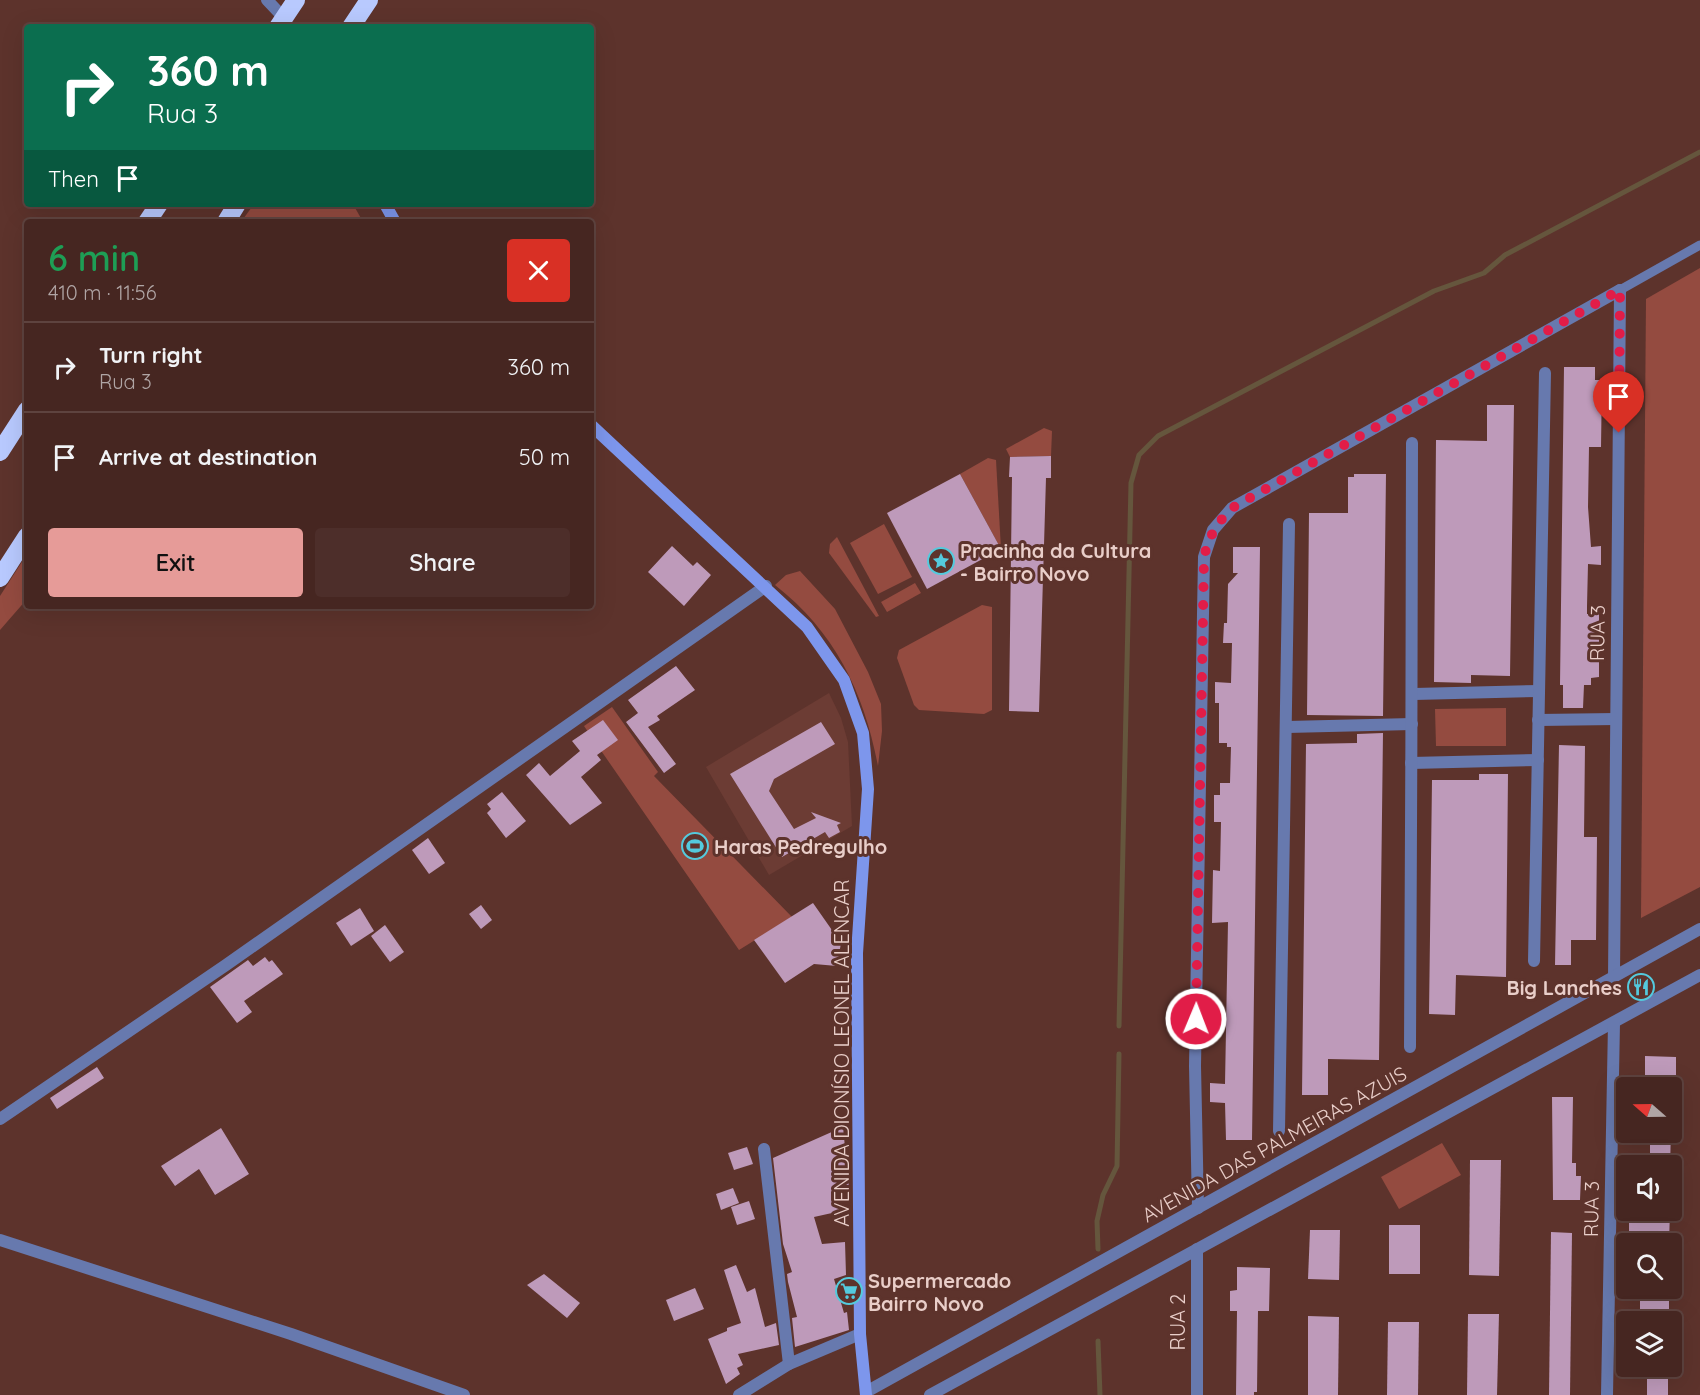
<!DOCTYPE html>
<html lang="en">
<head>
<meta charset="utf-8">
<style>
	body { margin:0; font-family:Quicksand,sans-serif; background:#4d2e2a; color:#f1f3f6; height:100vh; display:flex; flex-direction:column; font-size:22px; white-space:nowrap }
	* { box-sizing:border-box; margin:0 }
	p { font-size:20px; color:#b0a5a5 }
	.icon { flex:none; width:33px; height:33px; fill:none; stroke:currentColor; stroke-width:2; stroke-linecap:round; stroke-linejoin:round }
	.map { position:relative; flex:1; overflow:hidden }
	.side { position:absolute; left:24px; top:219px; width:570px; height:390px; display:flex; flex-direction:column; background:#462621; border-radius:6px; box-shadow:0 6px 24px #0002,0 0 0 2px #5e433f }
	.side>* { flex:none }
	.hud { position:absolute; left:24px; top:24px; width:570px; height:183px; border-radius:6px; box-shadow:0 6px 24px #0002,0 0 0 2px #5e433f; background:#0b6e4f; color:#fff; overflow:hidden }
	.needle { width:39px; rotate:290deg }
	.tools { position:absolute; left:1616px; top:1077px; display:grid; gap:12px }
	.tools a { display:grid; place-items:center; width:66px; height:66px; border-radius:6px; background:#462621; box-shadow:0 6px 24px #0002,0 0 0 2px #5e433f; font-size:30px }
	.pin { position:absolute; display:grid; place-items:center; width:51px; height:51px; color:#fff; margin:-62px -26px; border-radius:50% 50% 50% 0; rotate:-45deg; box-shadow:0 0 6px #0007 }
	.pin .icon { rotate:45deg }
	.me { position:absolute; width:66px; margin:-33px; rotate:1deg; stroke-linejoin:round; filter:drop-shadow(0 0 4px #0008) }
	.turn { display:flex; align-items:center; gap:21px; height:126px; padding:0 24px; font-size:27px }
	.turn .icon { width:78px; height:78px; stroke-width:2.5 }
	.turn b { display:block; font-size:42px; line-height:51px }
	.then { display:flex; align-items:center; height:57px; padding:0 24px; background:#0003; gap:12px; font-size:22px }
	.round { display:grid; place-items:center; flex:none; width:63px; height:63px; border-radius:6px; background:#4d2e2a }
	.head { display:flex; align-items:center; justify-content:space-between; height:102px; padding:0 24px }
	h1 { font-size:36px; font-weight:600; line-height:45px; color:#1e9e55 }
	.cta { display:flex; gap:12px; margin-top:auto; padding:12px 24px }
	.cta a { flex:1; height:69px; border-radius:6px; background:#e69b98; color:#111; font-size:24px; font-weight:600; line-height:69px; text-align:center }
	.cta a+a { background:#4d2e2a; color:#f1f3f6 }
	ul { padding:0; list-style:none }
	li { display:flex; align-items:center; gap:18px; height:90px; padding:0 24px; border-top:2px solid #5e433f }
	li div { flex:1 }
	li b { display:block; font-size:22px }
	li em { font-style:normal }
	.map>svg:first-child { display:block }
</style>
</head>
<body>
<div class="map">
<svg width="1700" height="1395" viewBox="0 0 1700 1395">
	<rect width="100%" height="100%" fill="#5d332c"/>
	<path fill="#6c3c34" d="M829 693 841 718 848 742 852 826 769 875 706 767Z"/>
	<g fill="#944b40">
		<path d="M254 204H353L363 222H241Z"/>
		<path d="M1700 268V887L1641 918 1646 299Z"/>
		<path d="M1044 428 1052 431 1051 456 1010 457 1006 449Z"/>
		<path d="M988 458 996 460 1001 549 960 474Z"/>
		<path d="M884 524 912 577 878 594 850 543Z"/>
		<path d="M837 537 879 616 876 617 829 553 830 544Z"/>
		<path d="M27 554V599L0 630V596Z"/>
		<path d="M800 571 835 609 868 672 881 704 882 731 878 766C864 692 835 632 775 585L786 575Z"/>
		<path d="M915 583 921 593 887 612 881 602Z"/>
		<path d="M982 605 992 607V710L984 714 919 710 914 705 897 658 899 650Z"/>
		<path d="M612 707 658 772 654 776 792 917 739 950 584 726Z"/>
		<path d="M1506 708V746H1436L1435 709Z"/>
		<path d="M1442 1143 1461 1175 1399 1209 1381 1177Z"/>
	</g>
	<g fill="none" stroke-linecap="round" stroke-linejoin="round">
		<g stroke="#65563d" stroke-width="5">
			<path d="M1119 1026 1131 483 1139 455 1158 436 1434 291 1484 273 1505 255 1700 152"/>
			<path d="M1098 1249 1097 1221 1103 1195 1117 1166 1119 1054"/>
			<path d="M1098 1341 1100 1395"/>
		</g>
	</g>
	<g fill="#be9aba">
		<path d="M1564 367H1595V380H1602L1601 447H1589L1588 507 1591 547 1601 546V565L1588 564 1587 606V614H1599V677L1591 678V685H1584L1583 708H1563V685H1560Z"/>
		<path d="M1487 405H1514L1510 676 1471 675V683L1434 682 1436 440 1487 441Z"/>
		<path d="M1051 456V478H1046L1039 712 1009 711 1012 477H1009L1010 457Z"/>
		<path d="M960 474 1001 549 927 589 887 513Z"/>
		<path d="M1354 474H1386L1383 716 1307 715 1309 513H1348V477H1354Z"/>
		<path d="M672 546 693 566 697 562 711 575 684 606 648 572Z"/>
		<path d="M1233 547H1260L1252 1140H1226L1225 1103 1210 1102V1083L1225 1084 1228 922 1212 923 1213 870 1220 871 1221 822H1214V795H1220V783H1230L1231 747H1227V743H1219V703H1215V682L1231 683 1232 643H1223L1224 623H1227L1228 584 1238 573H1233Z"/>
		<path d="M676 666 695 690 657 716 660 720 648 727 676 764 664 773 626 722 638 713 628 700Z"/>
		<path d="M603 720 618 740 597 755 601 760 581 777 602 803 570 825 526 775 539 763 550 776 580 751 572 741Z"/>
		<path d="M821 722 835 744 774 779 769 791 794 829 816 818 811 812 841 823 837 825 840 832 829 838 825 832 782 857 730 774Z"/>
		<path d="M1383 733 1379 1060 1328 1059V1095H1302L1306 744 1357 743V734Z"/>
		<path d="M1559 745 1585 746 1584 837H1597L1596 940H1571V965H1555Z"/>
		<path d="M1479 774H1508L1506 977 1456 975 1455 1015 1429 1014 1432 780H1479Z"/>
		<path d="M502 792 526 821 506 838 487 813 491 809 487 804Z"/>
		<path d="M428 838 445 863 429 874 412 850Z"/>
		<path d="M813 903 841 943 837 966 814 964 785 983 754 940Z"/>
		<path d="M481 905 492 920 481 929 469 914Z"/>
		<path d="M360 908 374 931 351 946 336 923Z"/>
		<path d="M385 925 404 952 390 962 371 936Z"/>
		<path d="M265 957 269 962 272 960 283 974 244 1001 252 1012 237 1023 210 987 248 960 253 966Z"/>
		<path d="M1645 1056 1676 1057V1088H1645Z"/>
		<path d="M97 1067 104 1078 57 1109 50 1098Z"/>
		<path d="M1552 1097H1573L1572 1163H1576V1176H1581L1580 1200H1553Z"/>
		<path d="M843 1127 850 1199 839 1201 841 1211 814 1217 822 1244 845 1242 846 1275 834 1279 844 1313 847 1312 849 1330 795 1347 792 1318 797 1317 788 1282 787 1274 792 1272 783 1244 773 1158Z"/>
		<path d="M221 1128 249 1174 215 1195 199 1169 175 1186 161 1166Z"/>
		<path d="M1650 1132H1671L1670 1166H1650Z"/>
		<path d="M747 1147 753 1164 734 1170 728 1153Z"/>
		<path d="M1470 1160H1501L1499 1276 1469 1275Z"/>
		<path d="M733 1188 739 1203 721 1210 716 1194Z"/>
		<path d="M749 1201 755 1219 737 1225 731 1207Z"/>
		<path d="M1670 1210 1669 1244H1640V1234H1629V1220H1635V1212Z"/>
		<rect x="1389" y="1225" width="31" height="49"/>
		<path d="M1310 1230H1340L1339 1280 1308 1279Z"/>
		<path d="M1551 1232 1572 1233 1570 1395H1549Z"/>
		<path d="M736 1265 747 1292 755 1288 765 1327 776 1323 779 1345 738 1354 743 1365 737 1368 740 1374 726 1384 708 1339 727 1331V1328L741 1323 724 1270Z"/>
		<path d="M1237 1267 1270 1268 1269 1311H1258L1257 1392H1254V1395H1236L1237 1311H1230V1291L1237 1290Z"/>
		<path d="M544 1274 580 1303 567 1318 527 1285Z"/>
		<path d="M695 1288 704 1309 674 1321 666 1300Z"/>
		<rect x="1640" y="1288" width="29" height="34"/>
		<path d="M1468 1314H1499L1497 1395H1467Z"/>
		<path d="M1308 1316 1339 1317 1338 1395H1308Z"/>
		<path d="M1388 1322H1419L1418 1395H1387Z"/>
		<rect x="1647" y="1366" width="21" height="29"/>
	</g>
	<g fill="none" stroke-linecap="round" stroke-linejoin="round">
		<path stroke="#6779ae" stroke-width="9" d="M1620 290 1700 245"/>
		<g stroke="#6779ae" stroke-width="12">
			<path d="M267 0 284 18"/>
			<path d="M1414 694 1539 691"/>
			<path d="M1538 720 1616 719"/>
			<path d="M1287 727 1412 724"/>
			<path d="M1411 763 1538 760"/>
			<path d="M1534 961 1545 373"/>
			<path d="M1614 977 1620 290"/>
			<path d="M1410 1047C1410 846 1413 644 1412 443"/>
			<path d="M0 1119 226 965 766 586"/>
			<path d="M1279 1131 1289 524"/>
			<path d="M764 1149 789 1364"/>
			<path d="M1198 1208 1195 1066 1204 557 1213 530 1232 508 1620 290"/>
			<path d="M0 1240 291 1334 464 1395"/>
			<path d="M866 1392 1700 929"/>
			<path d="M739 1395 789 1364 860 1334"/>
			<path d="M930 1395 1700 975"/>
			<path d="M1197 1395V1249"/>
			<path d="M1607 1395 1614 1023"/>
		</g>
		<g stroke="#7d96ec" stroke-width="12">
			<path d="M385 204 395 222"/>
			<path d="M591 425 807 627 844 680 863 733 868 789 857 953 860 1334 866 1395"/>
		</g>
		<g stroke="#b8c9fe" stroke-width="18">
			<path d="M278 27 296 0"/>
			<path d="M351 27 369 0"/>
			<path d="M147 222 159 204"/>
			<path d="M226 222 237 204"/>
			<path d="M0 452 27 410"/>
			<path d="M0 578 27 536"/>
		</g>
	</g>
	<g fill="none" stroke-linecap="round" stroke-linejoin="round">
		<path stroke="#e11d48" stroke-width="10" stroke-dasharray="0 18" d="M1196 1019 1204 557C1209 536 1217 523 1232 508L1620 290 1619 433"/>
	</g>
	<defs>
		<symbol id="sight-ring" viewBox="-11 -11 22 22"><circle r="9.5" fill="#5d332c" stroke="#54cadd" stroke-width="1.5"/><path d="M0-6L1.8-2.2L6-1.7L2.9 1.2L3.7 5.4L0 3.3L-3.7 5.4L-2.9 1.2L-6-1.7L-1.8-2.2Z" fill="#54cadd"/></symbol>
		<symbol id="stadium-ring" viewBox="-11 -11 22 22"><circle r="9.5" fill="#5d332c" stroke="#54cadd" stroke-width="1.5"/><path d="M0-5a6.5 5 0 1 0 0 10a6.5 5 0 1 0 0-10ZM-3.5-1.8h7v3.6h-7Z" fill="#54cadd"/></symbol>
		<symbol id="restaurant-ring" viewBox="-11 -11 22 22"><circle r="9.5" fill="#5d332c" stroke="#54cadd" stroke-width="1.5"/><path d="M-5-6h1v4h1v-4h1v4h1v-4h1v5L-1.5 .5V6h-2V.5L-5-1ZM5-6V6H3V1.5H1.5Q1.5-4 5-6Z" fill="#54cadd"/></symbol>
		<symbol id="supermarket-ring" viewBox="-11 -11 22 22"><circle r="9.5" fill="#5d332c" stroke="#54cadd" stroke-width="1.5"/><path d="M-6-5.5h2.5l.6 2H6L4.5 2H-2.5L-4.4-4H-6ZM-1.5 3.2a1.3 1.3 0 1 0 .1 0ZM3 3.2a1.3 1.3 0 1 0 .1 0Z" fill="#54cadd"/></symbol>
	</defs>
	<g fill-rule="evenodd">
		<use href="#sight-ring" x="926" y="546" width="30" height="30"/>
		<use href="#stadium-ring" x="680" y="831" width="30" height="30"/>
		<use href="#restaurant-ring" x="1626" y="972" width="30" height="30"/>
		<use href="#supermarket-ring" x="834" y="1276" width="30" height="30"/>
	</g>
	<g text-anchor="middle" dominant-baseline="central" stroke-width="6" stroke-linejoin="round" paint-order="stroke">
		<g font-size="20" font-weight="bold" fill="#e9cec9" stroke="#5d332c" text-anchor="start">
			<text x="960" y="550">Pracinha da Cultura<tspan x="960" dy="23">- Bairro Novo</tspan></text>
			<text x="714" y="846">Haras Pedregulho</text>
			<text x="1622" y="987" text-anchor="end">Big Lanches</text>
			<text x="868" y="1280">Supermercado<tspan x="868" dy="23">Bairro Novo</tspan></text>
		</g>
		<g font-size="20" fill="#e9cec9" stroke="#5d332c">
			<text transform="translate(1597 633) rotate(-89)">RUA 3</text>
			<text transform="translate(841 1053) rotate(-90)">AVENIDA DIONÍSIO LEONEL ALENCAR</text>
			<text transform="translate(1274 1144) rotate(-29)">AVENIDA DAS PALMEIRAS AZUIS</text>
			<text transform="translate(1591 1209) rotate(-89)">RUA 3</text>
			<text transform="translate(1177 1322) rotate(-90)">RUA 2</text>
		</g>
	</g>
</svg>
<div class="tools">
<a><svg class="needle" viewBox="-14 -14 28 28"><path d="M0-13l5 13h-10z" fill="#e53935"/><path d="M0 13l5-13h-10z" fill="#b0a5a5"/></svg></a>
<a><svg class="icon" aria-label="sound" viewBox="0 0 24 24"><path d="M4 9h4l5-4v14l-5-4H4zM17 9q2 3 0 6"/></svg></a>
<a><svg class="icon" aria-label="search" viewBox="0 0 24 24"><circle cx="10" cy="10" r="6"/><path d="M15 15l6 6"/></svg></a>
<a><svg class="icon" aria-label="layers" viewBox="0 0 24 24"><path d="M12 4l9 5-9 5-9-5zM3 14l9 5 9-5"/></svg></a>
</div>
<div class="pin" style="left:1619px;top:433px;background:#d93025"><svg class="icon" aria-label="arrive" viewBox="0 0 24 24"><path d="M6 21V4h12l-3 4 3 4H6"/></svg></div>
<svg class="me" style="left:1196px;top:1019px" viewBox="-20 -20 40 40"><circle r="17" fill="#e11d48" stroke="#fff" stroke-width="3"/><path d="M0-11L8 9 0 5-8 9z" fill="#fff"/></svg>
<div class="hud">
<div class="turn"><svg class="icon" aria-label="right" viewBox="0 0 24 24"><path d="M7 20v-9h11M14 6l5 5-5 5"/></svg><div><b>360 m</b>Rua 3</div></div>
<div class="then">Then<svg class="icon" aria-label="arrive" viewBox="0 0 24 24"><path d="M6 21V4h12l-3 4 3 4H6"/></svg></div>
</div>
<section class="side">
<div class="head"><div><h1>6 min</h1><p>410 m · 11:56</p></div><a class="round" style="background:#d93025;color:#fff"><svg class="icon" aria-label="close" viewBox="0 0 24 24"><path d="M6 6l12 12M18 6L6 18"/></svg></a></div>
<ul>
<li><svg class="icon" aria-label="right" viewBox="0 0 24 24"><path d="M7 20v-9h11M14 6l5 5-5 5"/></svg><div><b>Turn right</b><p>Rua 3</p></div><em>360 m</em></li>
<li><svg class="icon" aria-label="arrive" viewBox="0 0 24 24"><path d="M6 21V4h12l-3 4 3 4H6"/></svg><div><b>Arrive at destination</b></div><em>50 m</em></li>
</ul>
<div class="cta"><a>Exit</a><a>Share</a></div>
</section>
</div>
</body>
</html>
